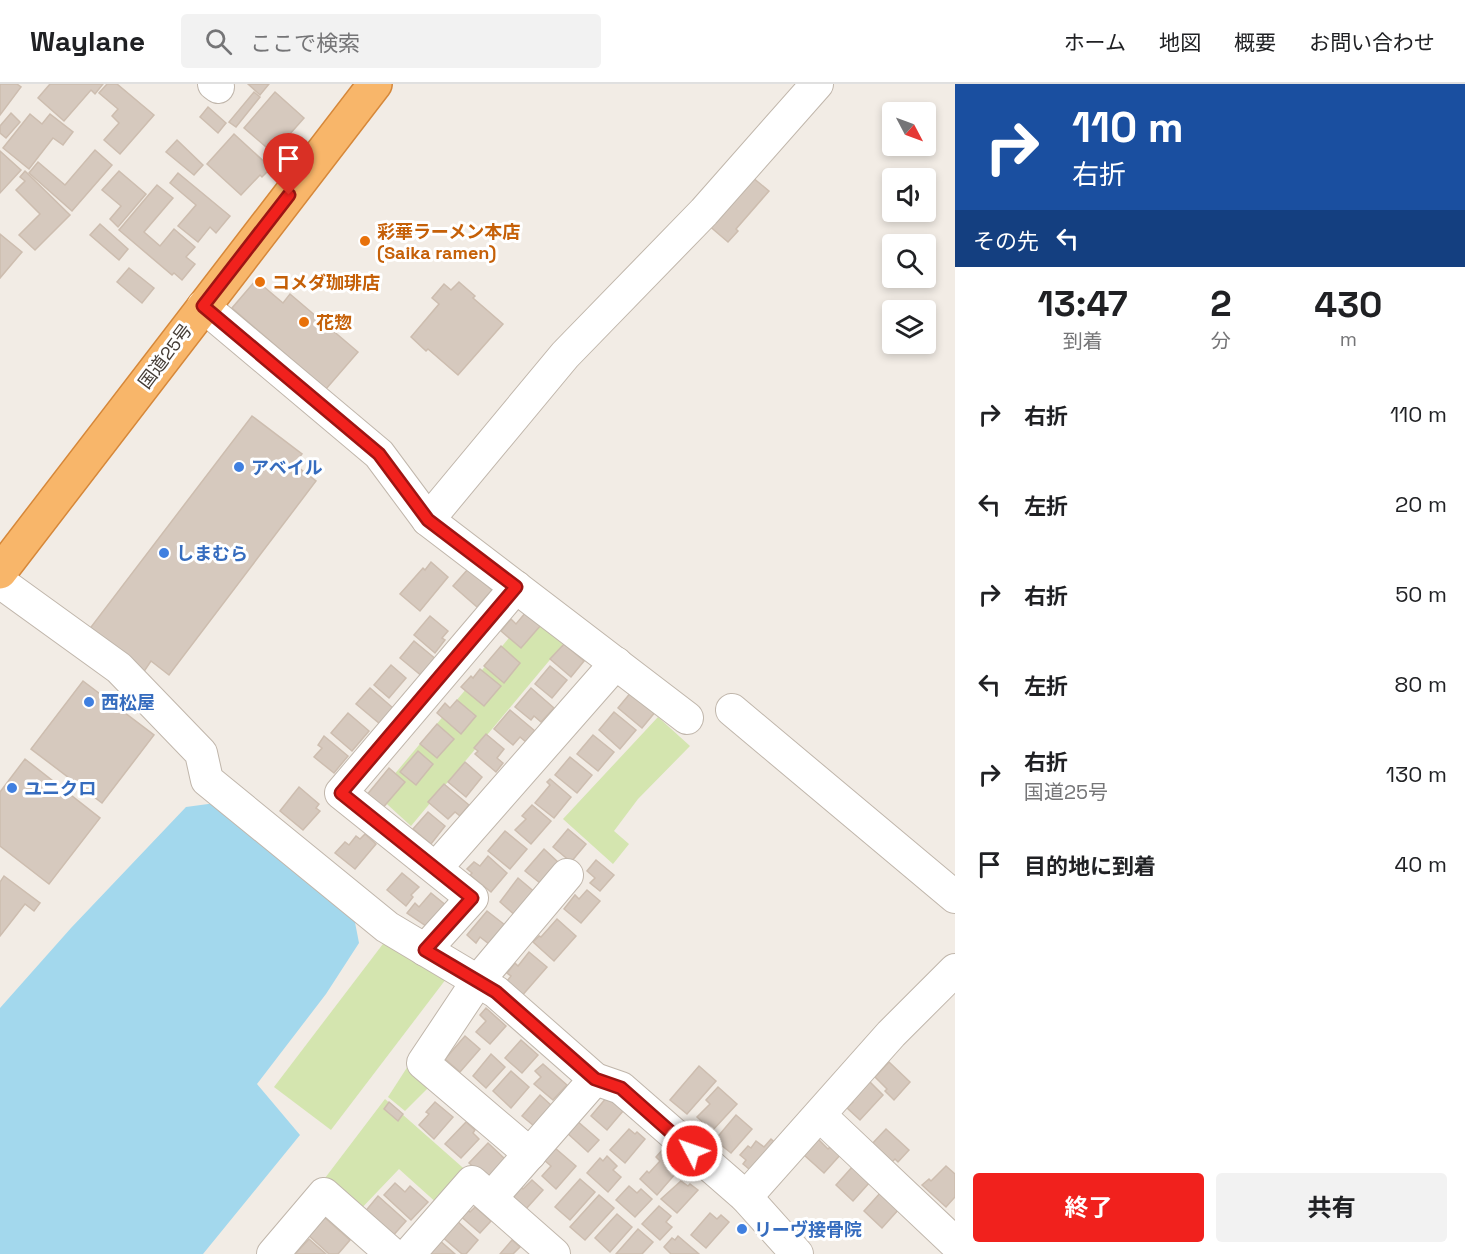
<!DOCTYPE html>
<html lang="ja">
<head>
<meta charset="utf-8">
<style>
	body { margin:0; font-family:"Space Grotesk","Noto Sans JP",sans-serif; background:#f2f2f2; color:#202124; height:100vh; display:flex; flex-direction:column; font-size:22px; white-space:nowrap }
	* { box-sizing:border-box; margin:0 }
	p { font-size:20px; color:#757577 }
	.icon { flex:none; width:33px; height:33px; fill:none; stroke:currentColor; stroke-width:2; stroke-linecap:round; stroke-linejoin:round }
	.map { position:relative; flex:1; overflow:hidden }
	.drawer { display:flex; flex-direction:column; background:#fff; width:510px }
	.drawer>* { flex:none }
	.hud { background:#1a4fa0; color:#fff; overflow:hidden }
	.needle { width:39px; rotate:131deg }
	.fabs { position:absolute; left:882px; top:18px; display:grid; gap:12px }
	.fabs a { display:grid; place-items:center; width:54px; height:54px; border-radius:6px; background:#fff; box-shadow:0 3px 9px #0003; font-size:30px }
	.pin { position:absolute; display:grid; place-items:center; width:51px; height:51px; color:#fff; margin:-62px -26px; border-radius:50% 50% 50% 0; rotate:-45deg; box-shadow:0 0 6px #0007 }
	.pin .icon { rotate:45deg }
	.me { position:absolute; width:66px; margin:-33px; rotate:311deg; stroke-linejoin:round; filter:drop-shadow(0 0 4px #0008) }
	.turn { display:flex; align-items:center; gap:21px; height:126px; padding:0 18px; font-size:27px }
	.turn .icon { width:78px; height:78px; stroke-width:2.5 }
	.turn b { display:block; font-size:42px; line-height:51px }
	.then { display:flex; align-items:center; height:57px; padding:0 18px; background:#0003; gap:12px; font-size:22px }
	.eta { display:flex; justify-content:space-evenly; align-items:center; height:102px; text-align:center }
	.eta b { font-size:36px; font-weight:700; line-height:42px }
	.action { display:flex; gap:12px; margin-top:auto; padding:12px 18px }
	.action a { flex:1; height:69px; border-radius:6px; background:#f1211d; color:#fff; font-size:24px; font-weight:700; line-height:69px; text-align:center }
	.action a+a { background:#f2f2f2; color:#202124 }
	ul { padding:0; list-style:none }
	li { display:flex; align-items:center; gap:18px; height:90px; padding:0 18px }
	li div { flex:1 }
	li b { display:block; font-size:22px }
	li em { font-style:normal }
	header { display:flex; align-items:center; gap:36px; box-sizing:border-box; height:84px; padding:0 30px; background:#fff; border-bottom:2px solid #e0e0e0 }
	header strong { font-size:28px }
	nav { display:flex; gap:33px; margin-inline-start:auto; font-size:21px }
	.search { width:420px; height:54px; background:#f2f2f2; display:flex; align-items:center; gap:15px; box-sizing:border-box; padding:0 21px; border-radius:6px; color:#757577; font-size:22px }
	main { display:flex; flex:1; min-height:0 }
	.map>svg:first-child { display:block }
</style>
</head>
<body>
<header>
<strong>Waylane</strong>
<div class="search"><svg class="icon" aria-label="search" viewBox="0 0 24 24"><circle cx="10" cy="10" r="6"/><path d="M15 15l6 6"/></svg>ここで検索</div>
<nav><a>ホーム</a><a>地図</a><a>概要</a><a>お問い合わせ</a></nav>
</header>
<main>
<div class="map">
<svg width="955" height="1170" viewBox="0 0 955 1170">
	<rect width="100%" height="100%" fill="#f2ece5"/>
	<g fill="#d4e5af">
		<path d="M535 523 569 553 411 742 377 711Z"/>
		<path d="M658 633 690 662 638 715 614 747 629 760 613 780 563 735Z"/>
		<path d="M389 852 446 895 331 1046 274 1003Z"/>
		<path d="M408 982 431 1001 405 1027 388 1013Z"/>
		<path d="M385 1015 470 1090 439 1121 399 1085 357 1129 322 1098Z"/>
	</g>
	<path fill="#a3d8ed" d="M223 718 353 828 359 859 326 910 257 1000 300 1051 203 1170H0V924L71 844 186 723Z"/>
	<g fill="#d6c9be" stroke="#cdbdaf" stroke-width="1.5">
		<path d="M0 0H17L21 3 0 31Z"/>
		<path d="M50 0H103L95 10 91 6 64 37 38 14Z"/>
		<path d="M107 0H117L154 31 120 70 104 56 119 39 112 32 118 25 99 9Z"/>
		<path d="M248 0H269L260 11Z"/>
		<path d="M254 8 260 13 236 43 229 38Z"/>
		<path d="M275 8 304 34 273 69 244 44Z"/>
		<path d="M208 23 226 39 218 49 200 33Z"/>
		<path d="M11 29 20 38 6 54 0 49V42Z"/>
		<path d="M30 30 42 40 50 30 73 48 63 61 53 54 29 85 3 64Z"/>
		<path d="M234 50 271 84 262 93 260 91 241 111 207 80Z"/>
		<path d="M177 56 203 81 194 91 166 68Z"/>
		<path d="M95 66 112 81 72 127 29 89 38 78 65 101Z"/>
		<path d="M0 67 21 86 0 109Z"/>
		<path d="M25 87 70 131 35 166 19 151 40 130 16 106 25 97 20 93Z"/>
		<path d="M119 87 146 110 118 143 110 135 121 122 102 106Z"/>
		<path d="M178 89 230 132 216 149 210 143 198 158 178 142 196 121 170 99Z"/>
		<path d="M752 93 769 107 736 145 738 147 728 158 707 140Z"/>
		<path d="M157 101 173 114 144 148 160 162 174 145 195 163 186 173 195 180 182 196 174 189 172 191 119 146Z"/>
		<path d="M100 140 128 165 119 176 90 151Z"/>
		<path d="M0 150 22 168 0 194Z"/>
		<path d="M129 184 154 204 142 219 117 198Z"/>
		<path d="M256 196 283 219 290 210 358 268 326 305 232 224Z"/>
		<path d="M459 198 475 212 473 214 503 240 458 291 428 265 426 267 411 253 439 220 432 214 444 200 451 206Z"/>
		<path d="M252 332 302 370 294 380 316 397 169 591 151 577 143 589 88 547Z"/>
		<path d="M431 478 448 493 420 527 400 510 423 484 425 486Z"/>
		<path d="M468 485 492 506 477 523 453 502Z"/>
		<path d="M526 528 541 541 521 564 501 547 511 535 516 540Z"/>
		<path d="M430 532 448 547 442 554 445 556 435 569 414 551Z"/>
		<path d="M414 557 437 576 423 593 400 574Z"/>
		<path d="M564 560 584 577 571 593 550 575Z"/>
		<path d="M501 562 520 579 504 599 484 582Z"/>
		<path d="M391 581 406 594 389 614 374 601Z"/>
		<path d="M550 582 567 596 552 614 535 600Z"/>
		<path d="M480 585 501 602 484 622 461 603 471 592 473 594Z"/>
		<path d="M83 597 154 651 102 719 31 665Z"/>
		<path d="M370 604 393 624 380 640 356 620Z"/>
		<path d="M531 604 554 624 541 638 534 632 531 636 515 623Z"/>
		<path d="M632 607 656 627 642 644 618 624Z"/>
		<path d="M457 616 476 632 461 650 437 629 445 619 450 624Z"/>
		<path d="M510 626 535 647 526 658 520 653 513 661 494 645Z"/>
		<path d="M614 628 636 646 620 665 599 646Z"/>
		<path d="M348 629 369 647 352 667 331 649Z"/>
		<path d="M437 640 454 655 437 674 420 660Z"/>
		<path d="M486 650 504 665 497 674 503 679 496 688 475 670 478 667 474 664Z"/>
		<path d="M593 651 614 668 598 687 577 670Z"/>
		<path d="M324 652 348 672 334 689 314 673 322 664 318 661Z"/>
		<path d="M418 667 433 680 416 701 400 688Z"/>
		<path d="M570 673 592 691 577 709 555 691Z"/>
		<path d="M25 675 100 734 49 800 0 762V708Z"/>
		<path d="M465 678 482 693 466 713 448 698Z"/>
		<path d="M389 684 405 698 381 726 366 712Z"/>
		<path d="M550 695 571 713 554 734 535 719 550 701 547 698Z"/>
		<path d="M444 700 469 721 460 732 455 728 448 735 428 718Z"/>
		<path d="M299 703 319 720 316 724 320 727 303 746 280 727Z"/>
		<path d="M532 721 551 737 531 760 515 746 526 735 522 732Z"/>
		<path d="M428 728 445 742 431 760 413 745Z"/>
		<path d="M568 745 586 760 571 778 553 763Z"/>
		<path d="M505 747 527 765 510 785 488 767Z"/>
		<path d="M365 750 376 760 355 785 335 769 345 758 349 761 356 752 360 755Z"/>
		<path d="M544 765 558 778 540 799 525 787Z"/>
		<path d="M488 772 507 789 491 808 470 791 472 789 467 785 474 778 480 782Z"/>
		<path d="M596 776 614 791 600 807 590 799 595 794 587 787Z"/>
		<path d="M402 789 419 803 411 811 413 813 406 822 387 806Z"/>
		<path d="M4 792 40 819 34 827 25 820 0 852V798Z"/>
		<path d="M518 794 537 810 517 833 500 818Z"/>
		<path d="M587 806 600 817 581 839 564 825 575 811 579 815Z"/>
		<path d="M431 809 447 822 429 844 407 829 415 819 419 823Z"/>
		<path d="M487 827 505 841 489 860 480 853 476 859 467 851Z"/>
		<path d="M557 835 576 852 554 877 533 858 539 852 541 853Z"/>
		<path d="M529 868 547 883 520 914 504 901 511 892 507 889 515 879 518 882Z"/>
		<path d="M486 924 506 942 490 960 476 948 486 937 480 931Z"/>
		<path d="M465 952 480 965 460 988 445 975Z"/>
		<path d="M521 956 538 971 522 989 505 974Z"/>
		<path d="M491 970 505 983 486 1004 473 992Z"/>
		<path d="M889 978 910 998 894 1016 885 1007 887 1005 875 993Z"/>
		<path d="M543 980 567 1001 553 1016 534 1000 541 993 535 987Z"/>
		<path d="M699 982 716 997 687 1030 670 1016Z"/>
		<path d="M511 987 529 1003 511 1024 493 1007Z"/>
		<path d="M868 996 883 1011 860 1036 847 1024 853 1018 850 1015Z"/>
		<path d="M718 1003 737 1020 712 1047 697 1033 710 1020 706 1016Z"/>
		<path d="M540 1011 552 1022 534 1042 522 1032Z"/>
		<path d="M607 1013 623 1027 607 1046 591 1032Z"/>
		<path d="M389 1018 403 1030 398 1037 384 1025Z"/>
		<path d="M435 1018 453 1033 434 1055 419 1041 429 1030 426 1028Z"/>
		<path d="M736 1031 752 1045 731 1069 715 1056Z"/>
		<path d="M576 1036 599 1056 588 1068 566 1048Z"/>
		<path d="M466 1038 475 1046 473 1049 479 1055 461 1074 445 1060Z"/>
		<path d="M629 1045 635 1050 637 1048 645 1055 625 1079 610 1066Z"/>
		<path d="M886 1045 909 1066 898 1078 895 1075 891 1079 871 1061Z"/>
		<path d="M771 1055 779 1062 755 1090 743 1080 746 1076 740 1071 748 1062 751 1064 756 1057 764 1063Z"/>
		<path d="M818 1055 828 1065 833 1060 842 1069 824 1089 804 1071Z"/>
		<path d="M488 1059 505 1075 487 1095 469 1079Z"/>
		<path d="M555 1064 576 1082 556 1105 542 1092 551 1082 544 1076Z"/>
		<path d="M663 1065 682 1082 657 1111 640 1095 647 1087 649 1089 660 1077 656 1073Z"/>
		<path d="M607 1072 617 1082 613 1086 621 1093 608 1108 587 1089 600 1074 603 1077Z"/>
		<path d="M853 1082 870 1098 853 1117 836 1101Z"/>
		<path d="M946 1082 955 1090V1113L946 1123 922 1101 929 1095 931 1097Z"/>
		<path d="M580 1095 595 1108 570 1136 555 1123Z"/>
		<path d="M532 1096 543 1106 526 1125 510 1111 519 1101 523 1105Z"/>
		<path d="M681 1097 688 1102 690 1100 698 1106 677 1129 661 1115Z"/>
		<path d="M395 1099 405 1108 410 1102 428 1118 411 1136 384 1111Z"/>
		<path d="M629 1102 637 1109 641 1105 652 1115 635 1133 616 1116Z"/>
		<path d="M881 1108 899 1125 882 1144 864 1127Z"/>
		<path d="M599 1111 614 1124 585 1156 570 1143Z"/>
		<path d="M378 1112 406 1137 391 1154 364 1129Z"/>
		<path d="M659 1122 671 1132 666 1138 672 1143 660 1156 642 1140Z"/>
		<path d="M464 1123 470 1128 475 1123 491 1137 480 1149 458 1130Z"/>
		<path d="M710 1129 717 1135 721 1131 729 1138 706 1164 691 1151Z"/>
		<path d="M617 1130 632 1143 610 1168 595 1154Z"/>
		<path d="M323 1132 350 1156 338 1170H329L307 1150Z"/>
		<path d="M456 1136 478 1156 466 1170H462L440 1151Z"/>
		<path d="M638 1145 653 1158 642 1170H616Z"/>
		<path d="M678 1152 699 1170H671L664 1163 672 1154 675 1156Z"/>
		<path d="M309 1155 326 1170H295Z"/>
		<path d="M438 1155 455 1170H431L428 1167Z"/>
		<path d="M512 1156 520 1163 513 1170H500Z"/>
	</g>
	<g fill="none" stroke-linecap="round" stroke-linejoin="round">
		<defs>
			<g id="minor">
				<path d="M214 0 218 3"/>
				<path d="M203 222 379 370 428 436 687 634"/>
				<path d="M428 436 565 271 704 128 817 0"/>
				<path d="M0 498 119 584 201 669 207 696 387 843 496 908 595 995 621 1004 746 1113 797 1170"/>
				<path d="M732 626 955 813"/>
				<path d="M436 784 616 579"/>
				<path d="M425 866 472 814 341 709 516 503"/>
				<path d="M827 1038 955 1159"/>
				<path d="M530 1070 423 979 477 898 567 791"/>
				<path d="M746 1113 891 950 955 886"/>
				<path d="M491 1114 595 995"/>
				<path d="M273 1170 324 1110 392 1170"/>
				<path d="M409 1170 472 1098 554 1170"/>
			</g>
			<path id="highway" d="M0 488 375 0"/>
		</defs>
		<use href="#minor" stroke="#c0b6ab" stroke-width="34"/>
		<use href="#highway" stroke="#d6883a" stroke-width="36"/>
		<use href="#minor" stroke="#fff" stroke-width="32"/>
		<use href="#highway" stroke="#f8b66a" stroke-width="33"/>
	</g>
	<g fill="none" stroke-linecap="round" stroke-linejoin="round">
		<defs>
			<path id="route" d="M289 111 203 222 379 370 428 436 516 503 341 709 472 814 425 866 496 908 595 995 621 1004 692 1067"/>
		</defs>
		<use href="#route" stroke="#9d1513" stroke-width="15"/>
		<use href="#route" stroke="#f1211d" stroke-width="10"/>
	</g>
	<g fill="#e8710a" stroke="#fff" stroke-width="2">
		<circle cx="365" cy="157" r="6"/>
		<circle cx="260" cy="198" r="6"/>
		<circle cx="304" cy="238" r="6"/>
	</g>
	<g fill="#3f7fe0" stroke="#fff" stroke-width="2">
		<circle cx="239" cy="383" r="6"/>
		<circle cx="164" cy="469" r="6"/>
		<circle cx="89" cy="618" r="6"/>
		<circle cx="12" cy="704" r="6"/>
		<circle cx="742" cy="1145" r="6"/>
	</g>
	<g text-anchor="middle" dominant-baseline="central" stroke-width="6" stroke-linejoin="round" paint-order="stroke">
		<g font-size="18" font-weight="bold" fill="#c56008" stroke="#fff" text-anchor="start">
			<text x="377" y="147">彩華ラーメン本店<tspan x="377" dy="21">(Saika ramen)</tspan></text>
			<text x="272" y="198">コメダ珈琲店</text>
			<text x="316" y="238">花惣</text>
		</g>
		<g font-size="18" fill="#443c35" stroke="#fff">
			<text transform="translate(165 272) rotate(-53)">国道25号</text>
		</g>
		<g font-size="18" font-weight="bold" fill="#366cbe" stroke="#fff" text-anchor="start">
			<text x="251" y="383">アベイル</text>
			<text x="176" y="469">しまむら</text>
			<text x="101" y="618">西松屋</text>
			<text x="24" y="704">ユニクロ</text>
			<text x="754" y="1145">リーヴ接骨院</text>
		</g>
	</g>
</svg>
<div class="fabs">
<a><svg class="needle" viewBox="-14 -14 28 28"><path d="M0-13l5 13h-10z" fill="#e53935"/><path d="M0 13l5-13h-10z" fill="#757577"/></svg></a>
<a><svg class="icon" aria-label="sound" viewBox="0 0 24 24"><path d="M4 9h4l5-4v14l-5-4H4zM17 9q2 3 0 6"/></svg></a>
<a><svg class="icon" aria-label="search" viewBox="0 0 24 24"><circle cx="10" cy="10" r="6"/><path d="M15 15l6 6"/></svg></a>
<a><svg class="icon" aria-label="layers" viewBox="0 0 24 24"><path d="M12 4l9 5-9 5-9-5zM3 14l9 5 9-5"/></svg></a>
</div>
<div class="pin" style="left:289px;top:111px;background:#d93025"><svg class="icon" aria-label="arrive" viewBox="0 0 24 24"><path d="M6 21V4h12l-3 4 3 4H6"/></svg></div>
<svg class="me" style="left:692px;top:1067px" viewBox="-20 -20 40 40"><circle r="17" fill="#f1211d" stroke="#fff" stroke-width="3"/><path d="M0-11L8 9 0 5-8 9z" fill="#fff"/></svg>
</div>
<section class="drawer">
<div class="hud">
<div class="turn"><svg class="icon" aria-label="right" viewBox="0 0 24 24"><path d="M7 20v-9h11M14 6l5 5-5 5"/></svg><div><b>110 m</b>右折</div></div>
<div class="then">その先<svg class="icon" aria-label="left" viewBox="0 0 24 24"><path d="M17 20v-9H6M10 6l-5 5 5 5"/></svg></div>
</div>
<div class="eta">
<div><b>13:47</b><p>到着</p></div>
<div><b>2</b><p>分</p></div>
<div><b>430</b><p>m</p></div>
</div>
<ul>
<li><svg class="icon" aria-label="right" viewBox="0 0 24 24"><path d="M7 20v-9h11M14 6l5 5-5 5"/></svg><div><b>右折</b></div><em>110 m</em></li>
<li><svg class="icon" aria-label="left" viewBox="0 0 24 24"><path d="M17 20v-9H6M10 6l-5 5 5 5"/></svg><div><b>左折</b></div><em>20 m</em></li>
<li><svg class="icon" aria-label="right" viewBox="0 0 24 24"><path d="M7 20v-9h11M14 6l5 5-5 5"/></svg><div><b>右折</b></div><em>50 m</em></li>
<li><svg class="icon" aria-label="left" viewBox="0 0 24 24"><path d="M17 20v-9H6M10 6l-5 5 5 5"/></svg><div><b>左折</b></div><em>80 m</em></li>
<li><svg class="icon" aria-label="right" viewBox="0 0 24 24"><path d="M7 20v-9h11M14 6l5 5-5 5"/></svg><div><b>右折</b><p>国道25号</p></div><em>130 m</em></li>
<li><svg class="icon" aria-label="arrive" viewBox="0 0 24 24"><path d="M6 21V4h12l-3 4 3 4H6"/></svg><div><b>目的地に到着</b></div><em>40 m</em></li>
</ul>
<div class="action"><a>終了</a><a>共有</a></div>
</section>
</main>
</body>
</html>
